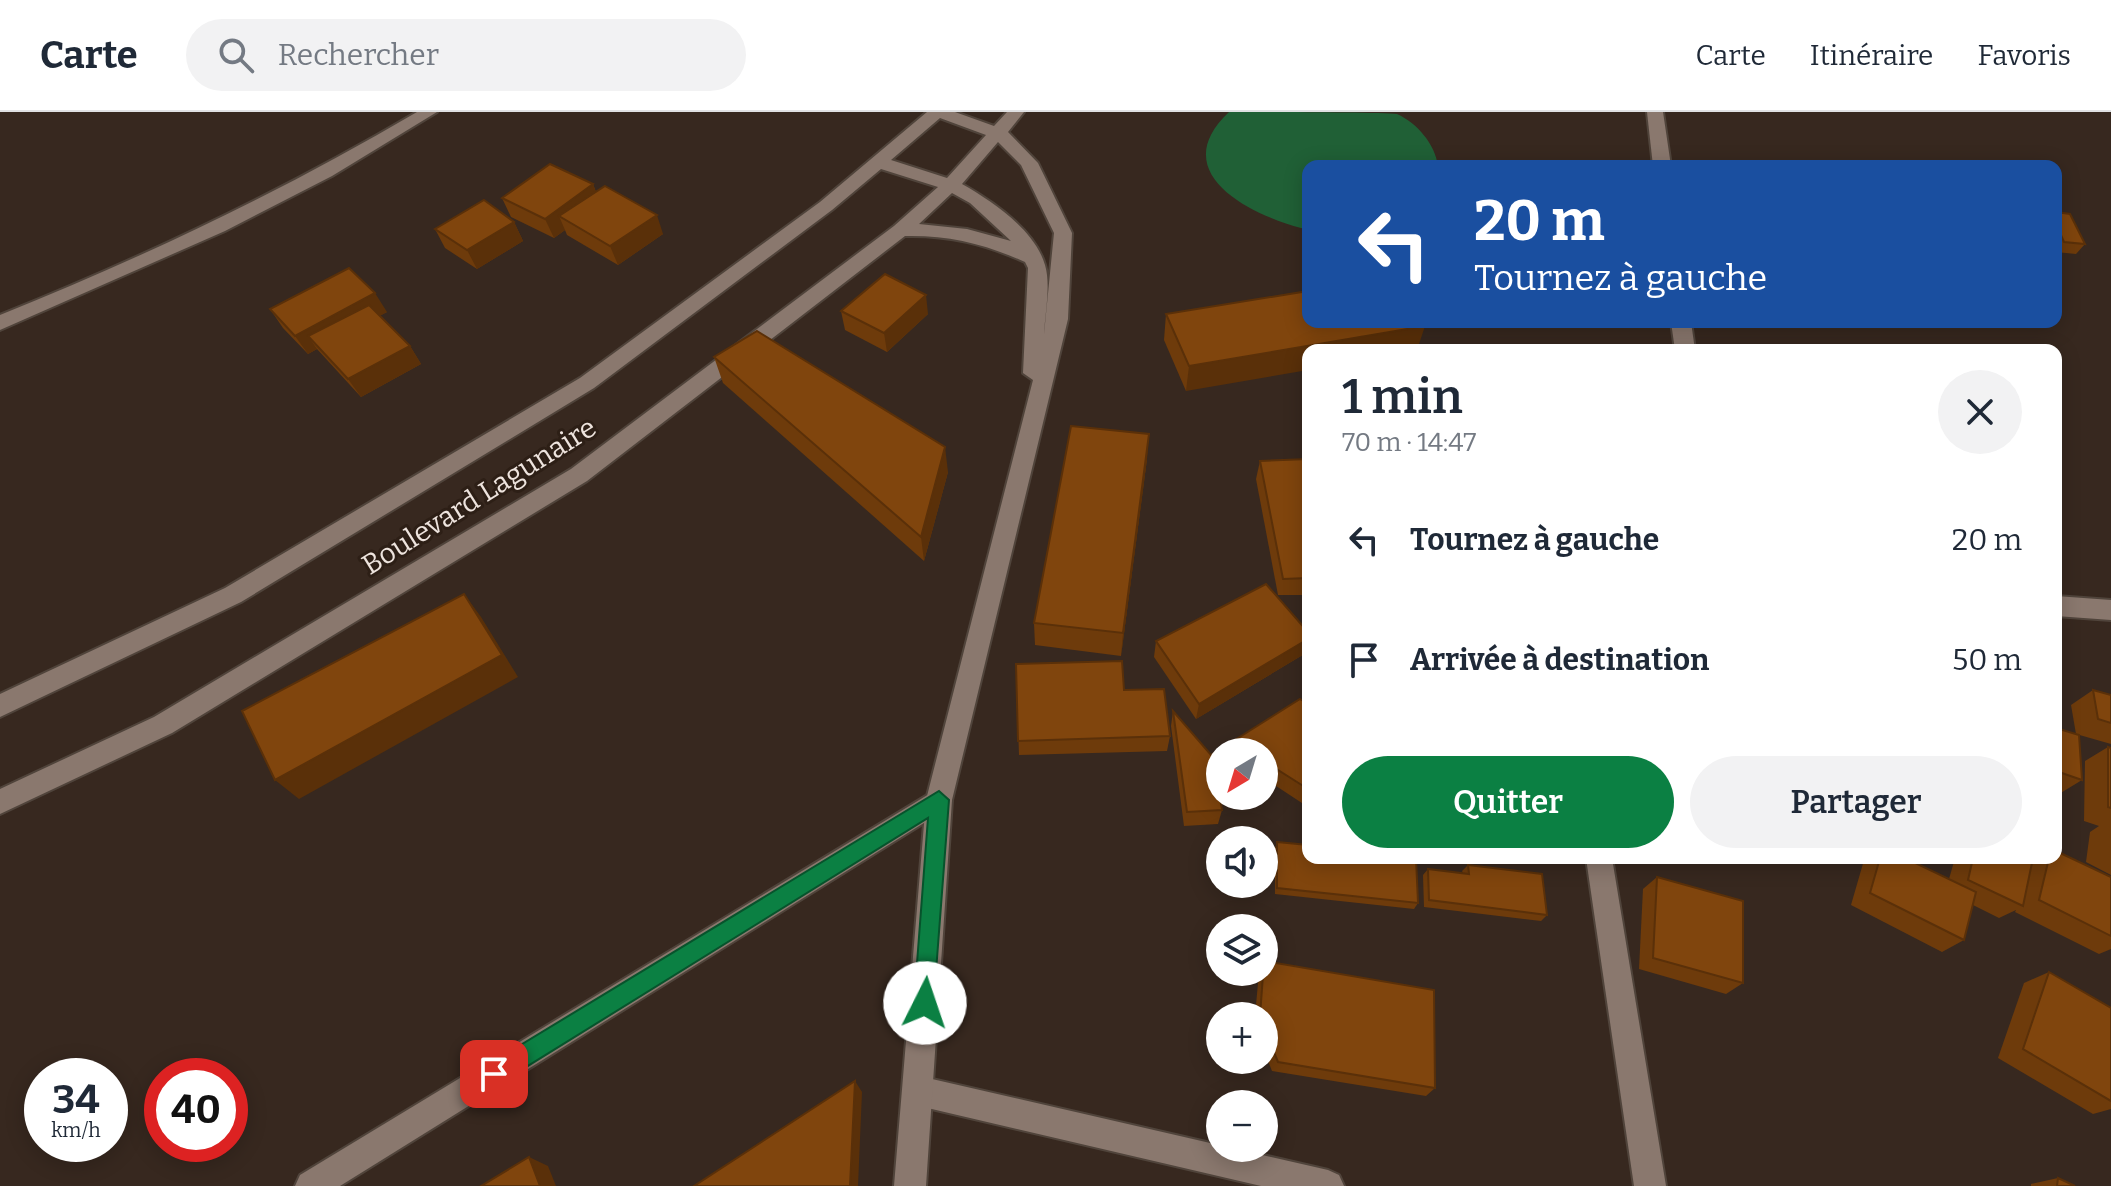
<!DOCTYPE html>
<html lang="fr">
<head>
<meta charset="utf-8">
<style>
	body { margin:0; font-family:Bitter,serif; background:#f2f2f3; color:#1f2937; height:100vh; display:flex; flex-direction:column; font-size:30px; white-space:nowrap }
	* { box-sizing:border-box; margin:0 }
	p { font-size:26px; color:#747a83 }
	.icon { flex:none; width:44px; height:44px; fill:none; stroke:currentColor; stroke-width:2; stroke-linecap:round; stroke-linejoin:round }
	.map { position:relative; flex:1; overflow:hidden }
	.panel { position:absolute; left:1302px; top:232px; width:760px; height:520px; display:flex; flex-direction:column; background:#fff; border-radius:16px; box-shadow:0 4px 20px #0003 }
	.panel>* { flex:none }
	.top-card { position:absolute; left:1302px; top:48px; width:760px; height:168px; border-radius:16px; box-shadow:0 4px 20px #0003; background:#1a4fa0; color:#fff; overflow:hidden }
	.needle { width:52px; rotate:218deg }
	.buttons { position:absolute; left:1206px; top:626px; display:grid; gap:16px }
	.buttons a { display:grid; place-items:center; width:72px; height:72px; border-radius:50%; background:#fff; box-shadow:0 4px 20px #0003; font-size:40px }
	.speed { position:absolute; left:24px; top:946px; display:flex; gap:16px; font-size:40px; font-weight:700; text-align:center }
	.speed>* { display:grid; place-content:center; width:104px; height:104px; border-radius:50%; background:#fff; box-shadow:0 4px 20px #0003; line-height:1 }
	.speed small { font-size:20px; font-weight:400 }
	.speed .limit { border:12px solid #d22; background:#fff; color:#111 }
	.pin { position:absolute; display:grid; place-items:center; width:68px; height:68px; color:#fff; margin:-34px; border-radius:16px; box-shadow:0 4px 12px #0006 }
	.me { position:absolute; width:88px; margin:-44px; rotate:4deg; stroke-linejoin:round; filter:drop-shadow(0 0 6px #0008) }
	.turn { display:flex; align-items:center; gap:28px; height:168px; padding:0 40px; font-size:36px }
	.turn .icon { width:104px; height:104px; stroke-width:2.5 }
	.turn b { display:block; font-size:56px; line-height:68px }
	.round { display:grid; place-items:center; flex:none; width:84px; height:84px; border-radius:42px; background:#f2f2f3 }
	.head { display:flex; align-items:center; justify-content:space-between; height:136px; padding:0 40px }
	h1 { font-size:48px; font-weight:600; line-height:60px }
	.button { display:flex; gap:16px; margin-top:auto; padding:16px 40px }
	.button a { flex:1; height:92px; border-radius:48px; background:#0b8043; color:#fff; font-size:32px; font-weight:600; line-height:92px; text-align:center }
	.button a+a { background:#f2f2f3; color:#1f2937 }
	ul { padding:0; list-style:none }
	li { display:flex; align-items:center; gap:24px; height:120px; padding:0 40px }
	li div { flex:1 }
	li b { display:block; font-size:30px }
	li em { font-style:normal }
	header { display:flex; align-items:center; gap:48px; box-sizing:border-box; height:112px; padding:0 40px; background:#fff; border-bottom:2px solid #e0e1e3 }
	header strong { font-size:38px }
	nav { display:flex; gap:44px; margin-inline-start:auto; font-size:28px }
	.search { width:560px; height:72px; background:#f2f2f3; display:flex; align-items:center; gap:20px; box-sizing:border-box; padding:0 28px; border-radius:44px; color:#747a83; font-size:30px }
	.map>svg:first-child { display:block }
</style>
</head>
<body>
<header>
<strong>Carte</strong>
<div class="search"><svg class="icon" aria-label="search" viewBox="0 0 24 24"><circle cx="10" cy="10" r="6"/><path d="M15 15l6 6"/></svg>Rechercher</div>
<nav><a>Carte</a><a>Itinéraire</a><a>Favoris</a></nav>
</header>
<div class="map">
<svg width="2111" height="1074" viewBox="0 0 2111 1074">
	<rect width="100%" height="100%" fill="#37281f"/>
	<path fill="#206036" d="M1229 0C1258 0 1378 0 1397 2 1417 11 1435 32 1438 54H1308V117L1301 116C1249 102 1165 60 1229 0Z"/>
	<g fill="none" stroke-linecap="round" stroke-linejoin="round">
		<defs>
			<g id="street">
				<path d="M417 0H437L332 64 225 119 0 218V203C144 145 283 79 417 0Z"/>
				<path d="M1647 0H1663L1671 54H1653Z"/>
				<path d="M1671 210H1691L1695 238H1675Z"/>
				<path d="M2056 484 2111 488V508L2056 504Z"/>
				<path d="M939 676 948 680 952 688 948 696 340 1074H295L300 1063Z"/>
				<path d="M1586 746H1612L1666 1074H1634Z"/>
				<path d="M919 964 1328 1058 1339 1063 1344 1074H1261L919 994 908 990 904 979 908 968Z"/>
			</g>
			<path id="secondary" d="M927 0H955L994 14 1007 0H1024L1008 20 1038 51 1072 121 1068 207 952 688 926 1074H894L926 688 1033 268 1023 261 1028 156 1025 150C985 132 949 123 905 124L587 369 172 621 0 702V677L154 605 571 357 894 114 938 75 881 57 832 98 594 276 241 490 0 605V582L225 476 580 266 820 90ZM940 6 986 23 947 66 891 48ZM998 30 1021 53 1054 121 1044 222C1045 202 1051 173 1045 153 1035 118 992 89 962 72ZM952 81 970 91 1011 129 967 117 919 112Z"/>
		</defs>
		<use href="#street" stroke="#50443b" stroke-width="4"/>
		<use href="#secondary" stroke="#50443b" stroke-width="4"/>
		<use href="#street" fill="#8a786e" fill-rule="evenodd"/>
		<use href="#secondary" fill="#8a786e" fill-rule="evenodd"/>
	</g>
	<g fill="#6e3b0b">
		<path d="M593 72 596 80 663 122 618 153 567 123 565 118 554 126 511 105 502 86Z"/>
		<path d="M2056 100 2085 132 2076 142 2056 140Z"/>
		<path d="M514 110 523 129 477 157 445 136 435 117Z"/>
		<path d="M1308 179 1186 279 1164 228 1166 202Z"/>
		<path d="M270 197 387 200 379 204 410 234 421 252 361 285 317 237 308 242 283 216Z"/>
		<path d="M841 199 928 202 887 240 845 218Z"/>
		<path d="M714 245 948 360 924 449 723 271Z"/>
		<path d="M1147 347 1121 544 1035 533 1034 511Z"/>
		<path d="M1308 347V483H1278L1256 367 1260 349Z"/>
		<path d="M1156 529 1306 541 1196 607 1154 545Z"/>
		<path d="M1016 552 1170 624 1167 639 1019 643Z"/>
		<path d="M1308 573V695L1264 666V640H1220V663H1216L1222 698 1218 712 1184 714 1171 614 1173 599 1211 643 1302 588Z"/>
		<path d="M2093 578 2111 583V632L2076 622 2071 593Z"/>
		<path d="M2056 616 2082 668 2059 682 2056 681Z"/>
		<path d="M2108 635 2111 636V763L2086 750 2090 720 2099 714 2084 709 2085 649Z"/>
		<path d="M1277 730 1418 791 1414 797 1275 782V737Z"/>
		<path d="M1867 746H1905L1949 767 1955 746H2056L2111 765V837L2099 842 2015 800 2016 798 1999 806 1973 793 1964 828 1942 840 1851 793 1864 748Z"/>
		<path d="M1468 753 1547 803 1541 809 1424 795 1423 763 1428 757 1463 761 1462 759Z"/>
		<path d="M1657 765 1743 871 1726 882 1639 857 1643 777Z"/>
		<path d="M1259 860H1264L1435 976 1426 984 1272 959 1264 939V904H1255Z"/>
		<path d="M2049 860 2111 896V997L2093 1002 1998 946 2024 871Z"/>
		<path d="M2058 1066 2075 1074H2031V1072Z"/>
	</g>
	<g fill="#5a3009">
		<path d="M593 72 600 92 559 104 565 118 554 126 545 107Z"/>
		<path d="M657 103 663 122 618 153 610 134Z"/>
		<path d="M514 110 523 129 477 157 467 138Z"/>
		<path d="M375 181 387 200 319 236 308 224 317 237 308 242 295 224Z"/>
		<path d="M926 183 928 202 887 240 884 221Z"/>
		<path d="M1425 214 1417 238H1308V258L1186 279 1189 254Z"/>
		<path d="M410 234 421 252 361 285 348 267Z"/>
		<path d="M1149 322 1147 347 1121 544 1123 521Z"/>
		<path d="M945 335 948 360 924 449 921 425Z"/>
		<path d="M464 482 481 505 518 565 299 687 275 668Z"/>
		<path d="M1308 527V536L1306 541 1196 607 1199 592Z"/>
		<path d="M855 969 862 980 858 1074H850Z"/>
		<path d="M529 1045 548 1054 556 1074H540Z"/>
	</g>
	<g fill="#80450d" stroke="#5a3009" stroke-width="2">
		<path d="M550 52 593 72 545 107 502 86Z"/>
		<path d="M605 74 657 103 610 134 559 104Z"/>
		<path d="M484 88 514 110 467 138 435 117Z"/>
		<path d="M2056 100 2070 102 2085 132 2064 130 2056 112Z"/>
		<path d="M349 156 375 181 295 224 270 197Z"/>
		<path d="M885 162 926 183 884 221 841 199Z"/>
		<path d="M1308 179V210H1423L1425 214 1189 254 1166 202Z"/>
		<path d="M369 193 410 234 348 267 308 224Z"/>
		<path d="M757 219 945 335 921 425 714 245Z"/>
		<path d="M1071 314 1149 322 1123 521 1034 511Z"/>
		<path d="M1308 347V466L1283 467 1260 349Z"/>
		<path d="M1266 472 1308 520V527L1199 592 1156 529Z"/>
		<path d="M464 482 502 543 275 668 242 599Z"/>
		<path d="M1122 549 1124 578 1164 577 1170 624 1018 629 1016 552Z"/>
		<path d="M2093 578 2111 583V611L2098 607Z"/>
		<path d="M1300 587 1308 592V677L1264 649V640H1220V649H1214L1222 698 1187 700 1173 599 1211 643Z"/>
		<path d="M2056 616 2079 623 2082 668 2056 659Z"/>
		<path d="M2108 635 2111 636V696L2108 695Z"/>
		<path d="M1277 730 1308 733V746H1416L1418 791 1277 776Z"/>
		<path d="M2056 739 2111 765V824L2039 788 2049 746H2056Z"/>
		<path d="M1880 746H1905L1976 780 1964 828 1870 781Z"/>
		<path d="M1973 746H2033L2023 794 1968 768Z"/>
		<path d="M1468 753 1542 762 1547 803 1429 788 1428 757 1469 762Z"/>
		<path d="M1657 765 1743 789V871L1653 846Z"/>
		<path d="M1264 849 1434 878 1435 976 1278 950 1264 916V904H1260Z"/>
		<path d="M2049 860 2111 896V989L2023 937Z"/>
		<path d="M855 969 850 1074H694Z"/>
		<path d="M529 1045 540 1074H481Z"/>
		<path d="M2058 1066 2075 1074H2057Z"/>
	</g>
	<path fill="#0b8043" stroke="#07532c" stroke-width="2" d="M939 679 949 688 933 899 925 902 917 899 914 891 928 706 502 970 494 973 486 970 483 962 486 954Z"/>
	<g text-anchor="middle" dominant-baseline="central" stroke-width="6" stroke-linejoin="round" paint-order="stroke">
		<g font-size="28" fill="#eee4de" stroke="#2d1f16">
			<text transform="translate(479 384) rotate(-32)">Boulevard Lagunaire</text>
		</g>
	</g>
</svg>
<div class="buttons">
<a><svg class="needle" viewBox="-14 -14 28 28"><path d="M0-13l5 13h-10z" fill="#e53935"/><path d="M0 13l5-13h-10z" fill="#747a83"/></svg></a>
<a><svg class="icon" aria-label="sound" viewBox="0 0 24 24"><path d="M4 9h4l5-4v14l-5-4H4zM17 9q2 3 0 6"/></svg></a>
<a><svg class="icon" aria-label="layers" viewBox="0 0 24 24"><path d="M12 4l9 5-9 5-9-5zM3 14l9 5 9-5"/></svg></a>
<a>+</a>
<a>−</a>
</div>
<div class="speed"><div>34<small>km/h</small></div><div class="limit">40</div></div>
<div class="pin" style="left:494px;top:962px;background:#d93025"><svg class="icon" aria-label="arrive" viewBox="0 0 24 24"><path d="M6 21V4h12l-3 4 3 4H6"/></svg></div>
<svg class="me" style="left:925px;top:891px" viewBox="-20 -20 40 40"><circle r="19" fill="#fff"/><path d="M0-13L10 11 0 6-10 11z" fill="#0b8043"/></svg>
<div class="top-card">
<div class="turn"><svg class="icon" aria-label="left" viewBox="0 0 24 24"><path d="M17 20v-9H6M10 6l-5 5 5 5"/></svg><div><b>20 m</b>Tournez à gauche</div></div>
</div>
<section class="panel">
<div class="head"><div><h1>1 min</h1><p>70 m · 14:47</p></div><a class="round"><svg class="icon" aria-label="close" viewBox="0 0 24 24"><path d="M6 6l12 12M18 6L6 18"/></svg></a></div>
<ul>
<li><svg class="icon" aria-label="left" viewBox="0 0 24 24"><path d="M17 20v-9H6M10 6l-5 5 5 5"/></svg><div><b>Tournez à gauche</b></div><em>20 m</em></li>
<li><svg class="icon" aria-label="arrive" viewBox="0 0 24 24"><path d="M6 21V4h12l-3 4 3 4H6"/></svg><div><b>Arrivée à destination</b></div><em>50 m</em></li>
</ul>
<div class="button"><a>Quitter</a><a>Partager</a></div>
</section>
</div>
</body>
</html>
